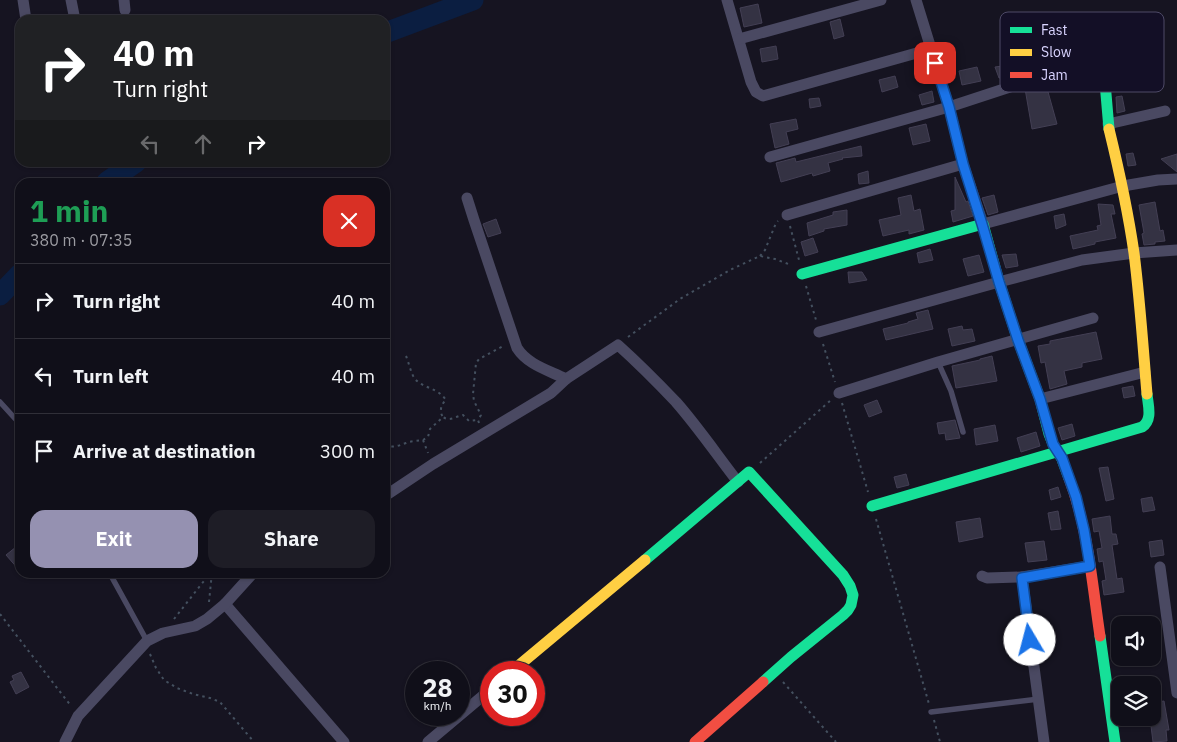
<!DOCTYPE html>
<html lang="en">
<head>
<meta charset="utf-8">
<style>
	body { margin:0; font-family:"IBM Plex Sans",sans-serif; background:#1e1d26; color:#f1f3f6; height:100vh; display:flex; flex-direction:column; font-size:19px; white-space:nowrap }
	* { box-sizing:border-box; margin:0 }
	p { font-size:16px; color:#9c9ca2 }
	.icon { flex:none; width:28px; height:28px; fill:none; stroke:currentColor; stroke-width:2; stroke-linecap:round; stroke-linejoin:round }
	.map { position:relative; flex:1; overflow:hidden }
	.sheet { position:absolute; left:15px; top:178px; width:375px; height:400px; display:flex; flex-direction:column; background:#100f19; border-radius:15px; box-shadow:0 1px 4px #0004,0 0 0 1px #302f38 }
	.sheet>* { flex:none }
	.top-card { position:absolute; left:15px; top:15px; width:375px; height:152px; border-radius:15px; box-shadow:0 1px 4px #0004,0 0 0 1px #302f38; background:#202124; color:#fff; overflow:hidden }
	.controls { position:absolute; left:1111px; top:616px; display:grid; gap:10px }
	.controls a { display:grid; place-items:center; width:50px; height:50px; border-radius:10px; background:#100f19; box-shadow:0 1px 4px #0004,0 0 0 1px #302f38; font-size:25px }
	.speed { position:absolute; left:405px; top:661px; display:flex; gap:10px; font-size:25px; font-weight:700; text-align:center }
	.speed>* { display:grid; place-content:center; width:65px; height:65px; border-radius:50%; background:#100f19; box-shadow:0 1px 4px #0004,0 0 0 1px #302f38; line-height:1 }
	.speed small { font-size:12px; font-weight:400 }
	.speed .limit { border:8px solid #d22; background:#fff; color:#111 }
	.pin { position:absolute; display:grid; place-items:center; width:42px; height:42px; color:#fff; margin:-21px; border-radius:10px; box-shadow:0 2px 8px #0006 }
	.me { position:absolute; width:55px; margin:-28px; rotate:352deg; stroke-linejoin:round; filter:drop-shadow(0 0 4px #0008) }
	.turn { display:flex; align-items:center; gap:18px; height:105px; padding:0 15px; font-size:22px }
	.turn .icon { width:65px; height:65px; stroke-width:2.5 }
	.turn b { display:block; font-size:35px; line-height:42px }
	.lanes { display:flex; align-items:center; height:48px; padding:0 15px; background:#0003; justify-content:center; gap:25px; direction:ltr }
	.lanes .off { opacity:.35 }
	.round { display:grid; place-items:center; flex:none; width:52px; height:52px; border-radius:15px; background:#1e1d26 }
	.headline { display:flex; align-items:center; justify-content:space-between; height:85px; padding:0 15px }
	h1 { font-size:30px; font-weight:700; line-height:38px; color:#1e9e55 }
	.button { display:flex; gap:10px; margin-top:auto; padding:10px 15px }
	.button a { flex:1; height:58px; border-radius:15px; background:#9591b1; color:#fff; font-size:20px; font-weight:700; line-height:58px; text-align:center }
	.button a+a { background:#1e1d26; color:#f1f3f6 }
	ul { padding:0; list-style:none }
	li { display:flex; align-items:center; gap:15px; height:75px; padding:0 15px; border-top:1px solid #302f38 }
	li div { flex:1 }
	li b { display:block; font-size:19px }
	li em { font-style:normal }
	.map>svg:first-child { display:block }
</style>
</head>
<body>
<div class="map">
<svg width="1177" height="742" viewBox="0 0 1177 742">
	<rect width="100%" height="100%" fill="#161421"/>
	<g fill="none" stroke-linecap="round" stroke-linejoin="round">
		<g stroke="#0b1e41" stroke-width="21">
			<path d="M385 33 473 0"/>
			<path d="M107 182 136 162"/>
			<path d="M0 295 20 274"/>
		</g>
	</g>
	<g fill="#343243" stroke="#433f54">
		<path d="M758 4 762 23 744 27 740 8Z"/>
		<path d="M840 19 844 36 834 39 830 22Z"/>
		<path d="M776 46 778 59 762 62 760 49Z"/>
		<path d="M1010 65 1009 77 999 78 995 67Z"/>
		<path d="M977 67 981 81 962 85 959 71Z"/>
		<path d="M1043 74 1057 124 1032 129 1023 77Z"/>
		<path d="M895 76 898 87 882 92 879 80Z"/>
		<path d="M932 91 934 102 922 105 919 95Z"/>
		<path d="M1122 96 1125 111 1117 113 1116 97Z"/>
		<path d="M819 98 821 106 810 108 809 99Z"/>
		<path d="M796 119 798 129 786 132 789 144 775 148 770 124Z"/>
		<path d="M926 124 930 141 913 145 909 128Z"/>
		<path d="M861 146 862 156 842 158 843 159 828 163 830 171 813 176 812 173 781 182 776 163 795 158 796 162Z"/>
		<path d="M1133 153 1136 165 1128 166 1126 154Z"/>
		<path d="M1177 154V172L1161 159Z"/>
		<path d="M868 171 869 183 859 184 858 174Z"/>
		<path d="M955 177 966 202 968 201 973 216 953 222 951 211 955 210Z"/>
		<path d="M911 195 914 211 920 209 924 230 909 234V230L883 236 879 220 901 215 898 198Z"/>
		<path d="M994 195 998 212 988 215 982 198Z"/>
		<path d="M1155 202 1160 231 1163 230 1165 241 1155 242V244L1144 245 1142 234 1144 233 1139 205Z"/>
		<path d="M1098 204 1113 205 1115 214H1111L1116 238 1095 242V244L1073 249 1070 236 1098 230 1097 226 1101 225Z"/>
		<path d="M847 210V225L824 229V231L809 236 807 223 833 215V212Z"/>
		<path d="M1064 214 1066 225 1056 229 1054 216Z"/>
		<path d="M496 219 501 233 488 237 483 224Z"/>
		<path d="M813 238 818 252 805 256 801 242Z"/>
		<path d="M930 249 933 260 919 263 917 253Z"/>
		<path d="M1016 254 1018 266 1006 268 1002 255Z"/>
		<path d="M979 255 984 272 968 276 963 259Z"/>
		<path d="M848 272H862L867 280 849 283Z"/>
		<path d="M928 310 933 329 886 340 883 329 908 323V322L918 319 916 313Z"/>
		<path d="M962 326 963 330 972 329 975 341 952 346 948 329Z"/>
		<path d="M1096 332 1102 359 1082 363V367L1064 371 1067 384 1050 389 1045 362 1041 363 1038 346 1050 344V341Z"/>
		<path d="M992 356 997 381 956 388 952 366 980 360V359Z"/>
		<path d="M1133 386 1135 396 1124 398 1122 388Z"/>
		<path d="M877 400 882 412 869 417 864 405Z"/>
		<path d="M955 420 960 438 946 440 945 433 939 434 937 423Z"/>
		<path d="M1072 424 1075 436 1062 440 1058 428Z"/>
		<path d="M995 425 998 441 976 445 974 429Z"/>
		<path d="M1036 432 1040 446 1021 452 1017 438Z"/>
		<path d="M1108 467 1114 499 1106 501 1099 468Z"/>
		<path d="M906 474 909 485 897 488 894 477Z"/>
		<path d="M1058 487 1061 497 1051 500 1049 490Z"/>
		<path d="M1152 497 1155 510 1143 512 1141 499Z"/>
		<path d="M1058 511 1061 529 1051 530 1048 513Z"/>
		<path d="M1110 516 1112 534H1116L1118 544 1112 545 1117 579 1122 578 1124 592 1104 595 1102 581 1106 580 1103 561 1099 562 1097 549 1102 548 1099 531 1094 532 1092 519Z"/>
		<path d="M980 518 983 537 959 542 956 522Z"/>
		<path d="M1162 540 1164 555 1151 557 1149 542Z"/>
		<path d="M1044 541 1047 560 1028 562 1025 543Z"/>
		<path d="M16 547 20 552V571L6 555Z"/>
		<path d="M21 672 29 687 16 694 10 682 14 680 12 676Z"/>
		<path d="M1164 701 1169 730H1166L1167 741 1153 742 1150 718H1152V703Z"/>
	</g>
	<g fill="none" stroke-linecap="round" stroke-linejoin="round">
		<g stroke="#44505f" stroke-width="2" stroke-dasharray="2.5 4" stroke-linecap="butt">
			<path d="M790 226 799 260"/>
			<path d="M760 256 765 250 776 223 778 221"/>
			<path d="M806 286 816 320"/>
			<path d="M628 337 680 299 730 270 760 256 775 259 791 265"/>
			<path d="M823 344 835 382"/>
			<path d="M406 356C409 363 411 374 415 379 424 389 437 387 446 400 441 404 439 412 443 417"/>
			<path d="M842 403 868 492"/>
			<path d="M479 423 478 420 481 415 474 401 473 394 476 363 479 359 505 345"/>
			<path d="M385 429 387 435 385 438"/>
			<path d="M423 440 428 437 430 429 443 417C450 422 456 416 463 415L469 421 478 420"/>
			<path d="M385 445C393 448 398 446 406 443 411 441 417 441 423 440L428 453"/>
			<path d="M760 463 831 400"/>
			<path d="M876 519 929 704"/>
			<path d="M209 602 212 572"/>
			<path d="M0 614 71 706"/>
			<path d="M174 619 211 572"/>
			<path d="M150 654 156 668 164 680 177 688 193 694 210 698 220 702 254 742"/>
			<path d="M783 682 836 742"/>
			<path d="M934 720 940 742"/>
		</g>
		<g stroke="#4a4962" stroke-width="5.5">
			<path d="M938 362 951 391 963 432"/>
			<path d="M0 402 20 424"/>
			<path d="M109 572 147 641"/>
			<path d="M931 712 1039 699"/>
		</g>
		<g stroke="#4a4962" stroke-width="11">
			<path d="M23 0 26 20"/>
			<path d="M71 0 75 20"/>
			<path d="M124 0 125 10"/>
			<path d="M727 0 751 82 756 92 763 96 931 49"/>
			<path d="M916 0 949 107 963 164 983 224 1123 186 1158 180 1177 179"/>
			<path d="M739 39 881 0"/>
			<path d="M1108 124 1165 111"/>
			<path d="M770 157 949 107 1013 86"/>
			<path d="M467 198 474 220 517 348C528 365 548 370 566 379"/>
			<path d="M787 215 963 164"/>
			<path d="M819 332 999 282 1082 260 1134 253 1177 250"/>
			<path d="M839 393 938 362 1093 318"/>
			<path d="M1040 399 1145 372"/>
			<path d="M385 496 433 464 551 393 566 379 618 345C638 363 657 382 676 402 698 427 717 455 738 482"/>
			<path d="M1160 567 1177 693"/>
			<path d="M982 576 987 578 1022 577"/>
			<path d="M225 604 344 742"/>
			<path d="M65 742 78 716 147 641 163 633 195 626 207 619 225 604 254 572"/>
			<path d="M428 742 491 689"/>
			<path d="M1044 742 1022 577 1090 566"/>
		</g>
		<g stroke="#16e098" stroke-width="11">
			<path d="M1103 59 1109 129"/>
			<path d="M802 274 983 224 999 282 1018 340 1040 399 1049 434 1053 444 1062 459 1069 478"/>
			<path d="M872 506 1142 427C1153 420 1148 405 1147 394"/>
			<path d="M645 560 749 472 843 575 850 586 853 595 851 605 848 610 843 615 791 657 763 682"/>
			<path d="M1100 636 1115 742"/>
		</g>
		<g stroke="#ffcf43" stroke-width="11">
			<path d="M1109 129C1119 170 1128 211 1134 253 1140 300 1143 347 1147 394"/>
			<path d="M511 672 645 560"/>
		</g>
		<g stroke="#f24e42" stroke-width="11">
			<path d="M1069 478C1088 528 1092 583 1100 636"/>
			<path d="M695 742 763 682"/>
		</g>
	</g>
	<g fill="none" stroke-linecap="round" stroke-linejoin="round">
		<defs>
			<path id="route" d="M935 63 949 107 963 164 982 224 999 282 1018 340 1040 399 1053 444 1062 458 1076 497 1084 530 1090 566 1022 578 1030 640"/>
		</defs>
		<use href="#route" stroke="#114b97" stroke-width="12"/>
		<use href="#route" stroke="#1a73e8" stroke-width="9"/>
	</g>
	<rect x="1000" y="12" width="164" height="80" rx="8" fill="#130f26" stroke="#4e4a67" stroke-width="1"/>
	<rect x="1010" y="27" width="22" height="6" fill="#16e098"/>
	<rect x="1010" y="49" width="22" height="7" fill="#ffcf43"/>
	<rect x="1010" y="72" width="22" height="6" fill="#f24e42"/>
	<g font-size="14" fill="#d9d4ff">
		<text x="1041" y="35">Fast</text>
		<text x="1041" y="57">Slow</text>
		<text x="1041" y="80">Jam</text>
	</g>
</svg>
<div class="controls">
<a><svg class="icon" aria-label="sound" viewBox="0 0 24 24"><path d="M4 9h4l5-4v14l-5-4H4zM17 9q2 3 0 6"/></svg></a>
<a><svg class="icon" aria-label="layers" viewBox="0 0 24 24"><path d="M12 4l9 5-9 5-9-5zM3 14l9 5 9-5"/></svg></a>
</div>
<div class="speed"><div>28<small>km/h</small></div><div class="limit">30</div></div>
<div class="pin" style="left:935px;top:63px;background:#d93025"><svg class="icon" aria-label="arrive" viewBox="0 0 24 24"><path d="M6 21V4h12l-3 4 3 4H6"/></svg></div>
<svg class="me" style="left:1030px;top:640px" viewBox="-20 -20 40 40"><circle r="19" fill="#fff"/><path d="M0-13L10 11 0 6-10 11z" fill="#1a73e8"/></svg>
<div class="top-card">
<div class="turn"><svg class="icon" aria-label="right" viewBox="0 0 24 24"><path d="M7 20v-9h11M14 6l5 5-5 5"/></svg><div><b>40 m</b>Turn right</div></div>
<div class="lanes"><svg class="icon off" aria-label="left" viewBox="0 0 24 24"><path d="M17 20v-9H6M10 6l-5 5 5 5"/></svg><svg class="icon off" aria-label="ahead" viewBox="0 0 24 24"><path d="M12 20V5M6 11l6-6 6 6"/></svg><svg class="icon" aria-label="right" viewBox="0 0 24 24"><path d="M7 20v-9h11M14 6l5 5-5 5"/></svg></div>
</div>
<section class="sheet">
<div class="headline"><div><h1>1 min</h1><p>380 m · 07:35</p></div><a class="round" style="background:#d93025;color:#fff"><svg class="icon" aria-label="close" viewBox="0 0 24 24"><path d="M6 6l12 12M18 6L6 18"/></svg></a></div>
<ul>
<li><svg class="icon" aria-label="right" viewBox="0 0 24 24"><path d="M7 20v-9h11M14 6l5 5-5 5"/></svg><div><b>Turn right</b></div><em>40 m</em></li>
<li><svg class="icon" aria-label="left" viewBox="0 0 24 24"><path d="M17 20v-9H6M10 6l-5 5 5 5"/></svg><div><b>Turn left</b></div><em>40 m</em></li>
<li><svg class="icon" aria-label="arrive" viewBox="0 0 24 24"><path d="M6 21V4h12l-3 4 3 4H6"/></svg><div><b>Arrive at destination</b></div><em>300 m</em></li>
</ul>
<div class="button"><a>Exit</a><a>Share</a></div>
</section>
</div>
</body>
</html>
